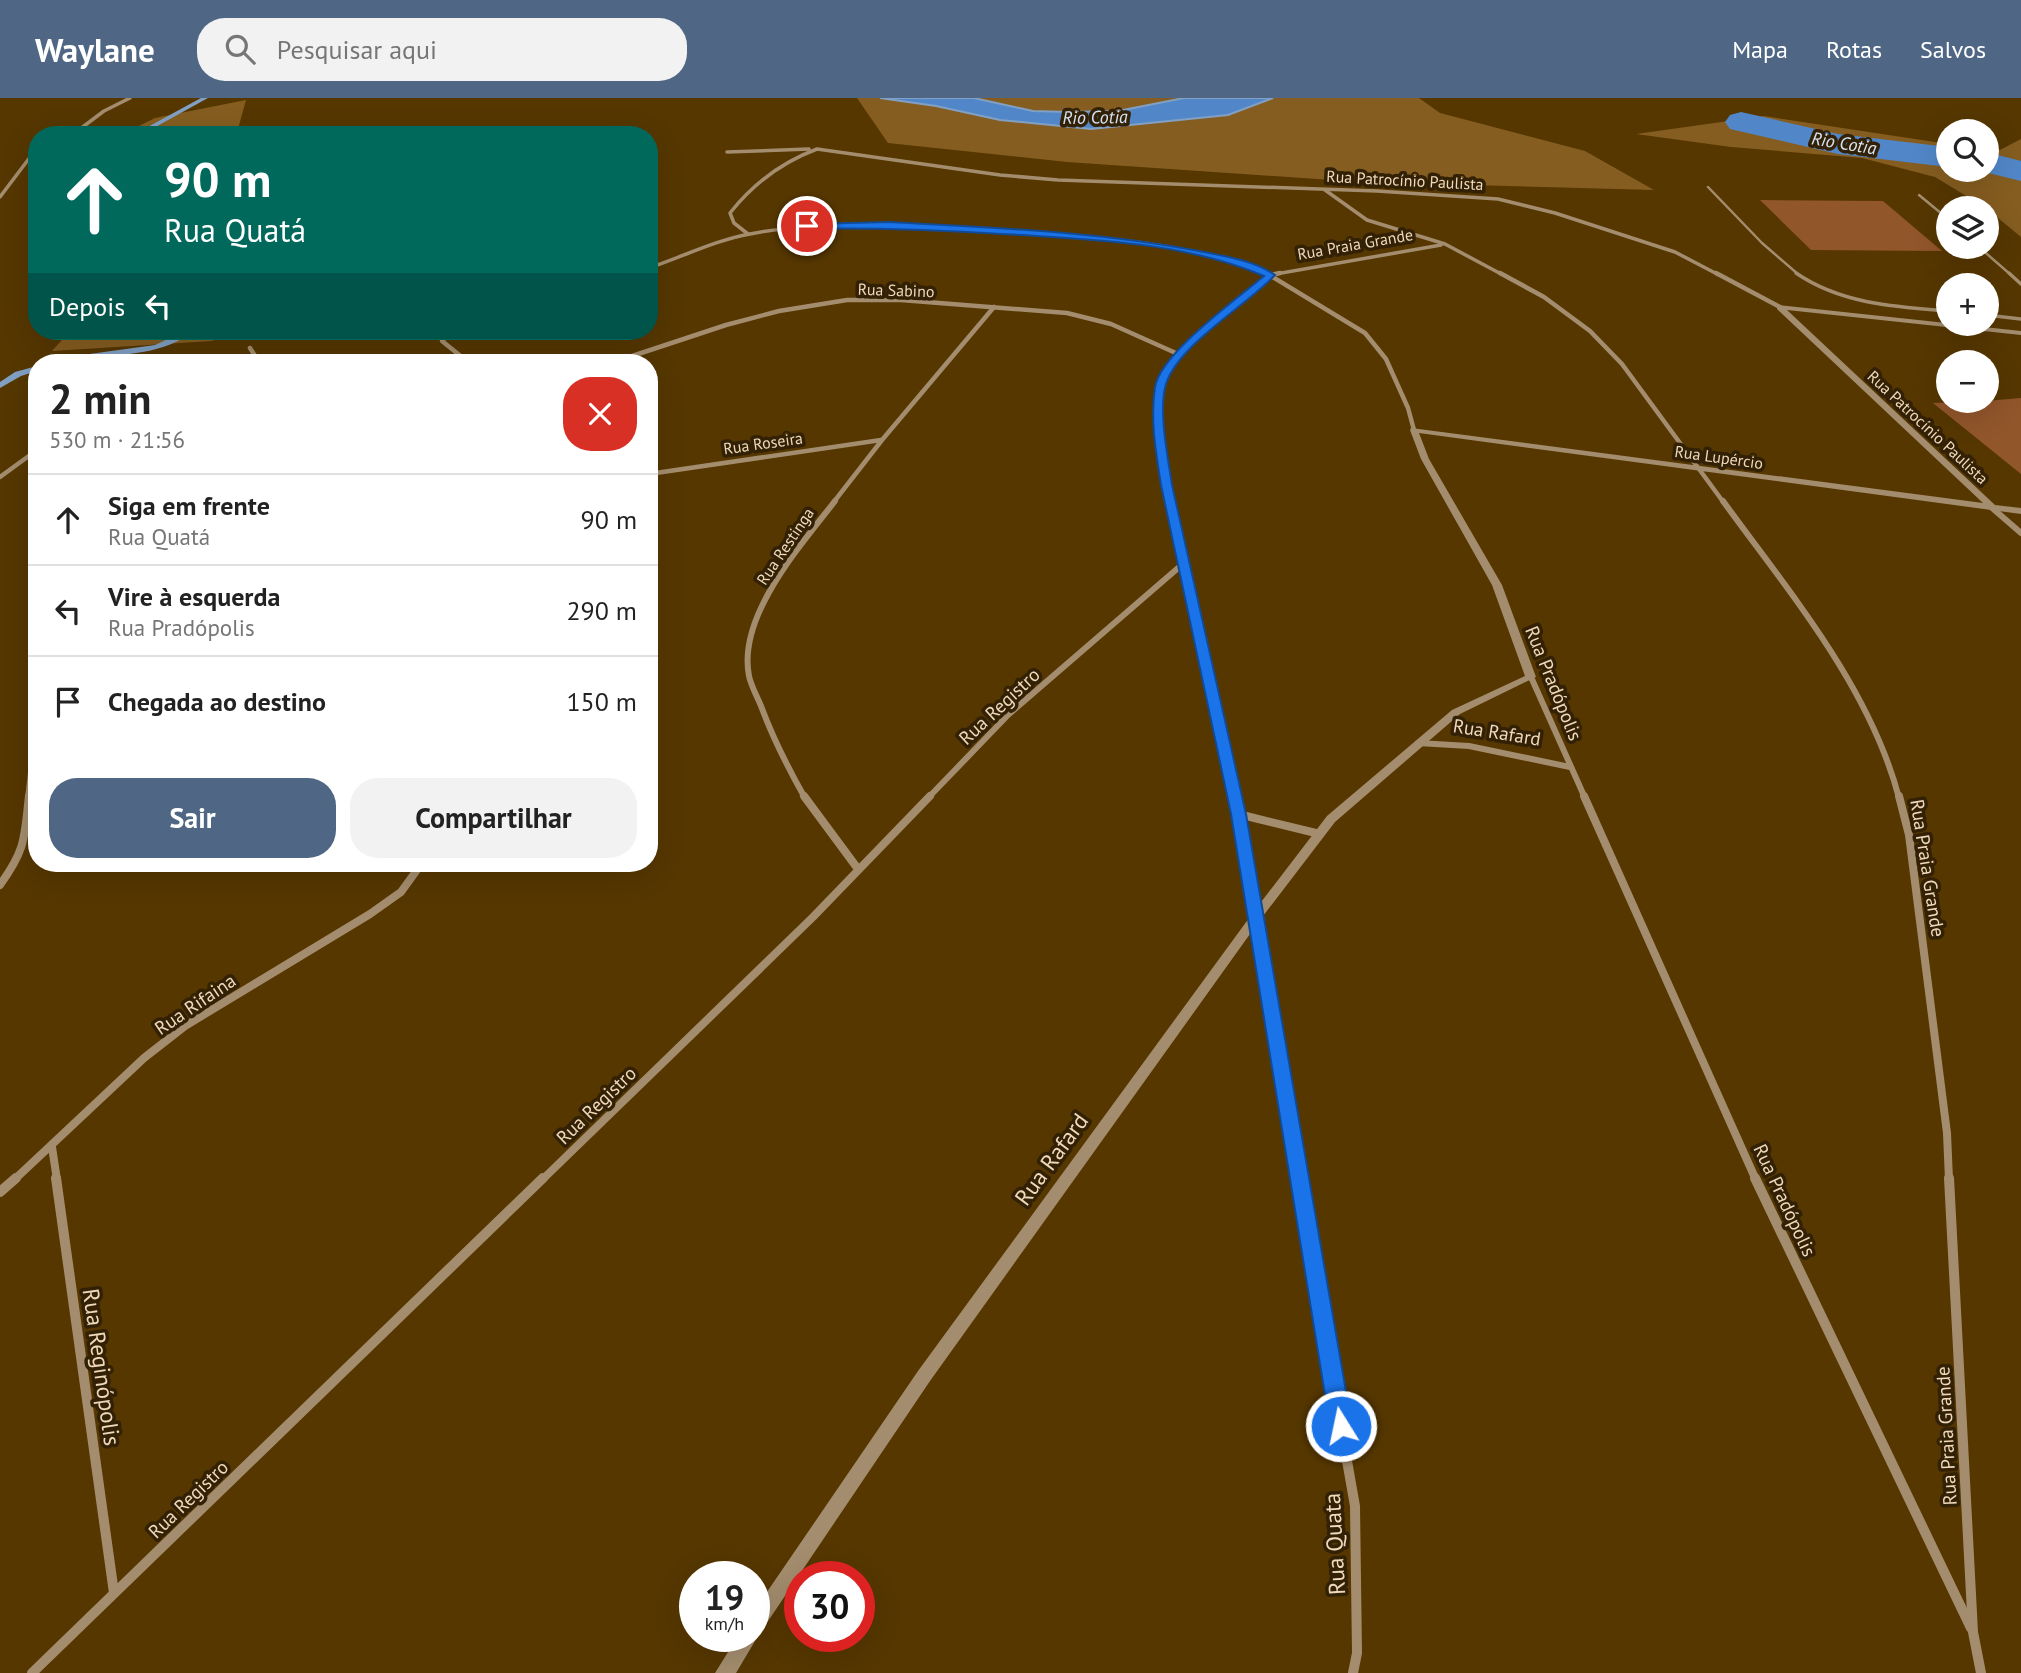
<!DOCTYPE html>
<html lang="pt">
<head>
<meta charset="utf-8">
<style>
	body { margin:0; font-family:"PT Sans",sans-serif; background:#f2f2f2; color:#222; height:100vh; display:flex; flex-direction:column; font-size:26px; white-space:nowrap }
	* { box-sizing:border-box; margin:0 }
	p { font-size:23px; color:#767676 }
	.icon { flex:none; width:38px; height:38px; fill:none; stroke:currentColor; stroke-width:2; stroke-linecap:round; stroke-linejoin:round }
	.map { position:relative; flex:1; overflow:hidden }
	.details { position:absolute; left:28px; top:256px; width:630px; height:518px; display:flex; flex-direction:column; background:#fff; border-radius:28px; box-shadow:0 7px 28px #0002 }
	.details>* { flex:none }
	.top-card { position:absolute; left:28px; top:28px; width:630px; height:214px; border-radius:28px; box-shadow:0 7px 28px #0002; background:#00695c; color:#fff; overflow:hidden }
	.tools { position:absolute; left:1936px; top:21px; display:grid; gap:14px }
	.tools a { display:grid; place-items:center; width:63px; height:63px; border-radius:50%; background:#fff; box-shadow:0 7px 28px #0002; font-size:35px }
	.speed { position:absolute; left:679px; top:1463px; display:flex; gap:14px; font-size:35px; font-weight:700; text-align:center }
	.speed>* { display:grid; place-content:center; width:91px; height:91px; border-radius:50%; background:#fff; box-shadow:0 7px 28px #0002; line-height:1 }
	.speed small { font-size:18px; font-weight:400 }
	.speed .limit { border:10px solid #d22; background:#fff; color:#111 }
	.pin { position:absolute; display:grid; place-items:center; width:60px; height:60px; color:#fff; margin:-30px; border:4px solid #fff; border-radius:50%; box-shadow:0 2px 7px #0007 }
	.me { position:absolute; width:77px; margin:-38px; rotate:350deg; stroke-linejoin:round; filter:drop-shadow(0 0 5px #0008) }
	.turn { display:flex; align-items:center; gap:24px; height:147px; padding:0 21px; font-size:32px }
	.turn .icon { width:91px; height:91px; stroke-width:2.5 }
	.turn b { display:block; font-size:49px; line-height:60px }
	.then { display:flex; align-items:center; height:66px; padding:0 21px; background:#0003; gap:14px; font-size:26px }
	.round { display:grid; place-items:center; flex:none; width:74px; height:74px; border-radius:28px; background:#f2f2f2 }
	.head { display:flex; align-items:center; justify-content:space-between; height:119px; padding:0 21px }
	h1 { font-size:42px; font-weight:700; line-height:52px }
	.button { display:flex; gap:14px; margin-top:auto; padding:14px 21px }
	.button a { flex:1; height:80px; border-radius:28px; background:#4f6784; color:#fff; font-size:28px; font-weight:700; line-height:80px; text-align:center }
	.button a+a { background:#f2f2f2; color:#222 }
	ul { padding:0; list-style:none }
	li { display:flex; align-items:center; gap:21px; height:91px; padding:0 21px; border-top:2px solid #e0e0e0 }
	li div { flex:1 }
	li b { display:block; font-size:26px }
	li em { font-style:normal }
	header { display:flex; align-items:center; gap:42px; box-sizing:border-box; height:98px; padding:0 35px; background:#4f6784; color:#fff }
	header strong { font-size:33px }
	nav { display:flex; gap:38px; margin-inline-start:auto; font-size:24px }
	.search { width:490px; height:63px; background:#f2f2f2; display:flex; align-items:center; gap:18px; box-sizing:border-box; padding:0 24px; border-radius:28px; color:#767676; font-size:26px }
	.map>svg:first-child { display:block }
</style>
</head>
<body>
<header>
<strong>Waylane</strong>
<div class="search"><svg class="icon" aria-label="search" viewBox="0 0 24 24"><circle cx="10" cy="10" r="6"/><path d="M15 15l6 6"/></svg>Pesquisar aqui</div>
<nav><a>Mapa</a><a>Rotas</a><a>Salvos</a></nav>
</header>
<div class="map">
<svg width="2021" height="1575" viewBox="0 0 2021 1575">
	<rect width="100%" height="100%" fill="#563700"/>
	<g fill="#855d20">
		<path d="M857 0H1419L1440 15 1585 53 1654 92 1361 84 1067 64 888 45Z"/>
		<path d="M246 2 238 31 232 37H121L155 20Z"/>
		<path d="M1764 18 1948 46V72H1986V51L1998 53 2021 41V139L1986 110 1935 79 1862 60 1731 49 1636 36Z"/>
		<path d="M70 233H229L212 243 52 253Z"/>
	</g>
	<path fill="#5187c8" stroke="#81a0c4" stroke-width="2" d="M880 0H974L1033 13 1069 14 1118 13 1184 0H1273L1228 17 1091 31 1000 22 936 8Z"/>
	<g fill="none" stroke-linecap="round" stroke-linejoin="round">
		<g fill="#81a0c4" fill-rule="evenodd">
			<path d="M201 0H208L141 37H133Z"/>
			<path d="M185 233 192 234C164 256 126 256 92 260 79 262 67 265 54 264L75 258 155 247Z"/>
			<path d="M37 268V273L21 278 0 290V284L15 274Z"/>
		</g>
		<g fill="#5187c8" fill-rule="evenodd">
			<path d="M1741 14 1838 36 1948 49V69L1838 56 1730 31 1725 24 1730 17Z"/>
			<path d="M1986 54 2021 63V83L1976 72H1986Z"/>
		</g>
	</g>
	<g fill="#92562b">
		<path d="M1760 102 1883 103 1942 153 1811 152Z"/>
		<path d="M2021 300V376L1933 305 1986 303Z"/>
	</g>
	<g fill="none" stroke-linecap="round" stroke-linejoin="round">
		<g stroke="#a48d6e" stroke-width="2.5">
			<path d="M1708 89 1762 145 1799 177"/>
			<path d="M1919 97 1948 121"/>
			<path d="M1979 149 2011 177"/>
		</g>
		<g stroke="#a48d6e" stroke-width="3.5">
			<path d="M1796 175C1841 206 1896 209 1948 213"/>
			<path d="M2009 175 2021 186"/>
			<path d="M1986 217 2021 221"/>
		</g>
		<g stroke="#a48d6e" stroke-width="3.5">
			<path d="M57 37 80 31 104 13 130 0"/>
			<path d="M727 54 809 51"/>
			<path d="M1325 92 1367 122 1445 146 1503 177"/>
			<path d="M0 99 37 50"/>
			<path d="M748 136 734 125 730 115C753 86 782 64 817 51L1000 77 1058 82 1377 93 1498 101 1555 115 1675 154 1719 177"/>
			<path d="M649 170C682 159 716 142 750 136 827 121 905 128 983 133 1079 138 1179 140 1270 177"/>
			<path d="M1270 177 1441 147"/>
		</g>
		<g stroke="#a48d6e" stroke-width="4.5">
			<path d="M1266 175 1365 235 1386 261 1408 310 1414 332"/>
			<path d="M1500 175 1544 199 1590 233 1622 266 1724 405"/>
			<path d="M1716 175 1780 209"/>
			<path d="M452 233 442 243 468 264"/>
			<path d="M250 250 259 264"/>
			<path d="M614 264 726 227 779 213 847 202H901L1067 215 1111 226 1178 256"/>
			<path d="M649 376 881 342"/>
			<path d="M0 379 37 352"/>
			<path d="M833 405 882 342 994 209"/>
			<path d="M1171 405C1163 368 1152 325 1161 287 1169 252 1242 201 1270 177L1280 175"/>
		</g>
		<g stroke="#a48d6e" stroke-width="6">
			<path d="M1170 403 1235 700"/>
			<path d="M1723 403C1789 494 1870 589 1899 700"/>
			<path d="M1991 409 2021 435"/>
			<path d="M1531 579 1585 700"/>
			<path d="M1418 645 1469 648 1570 669"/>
			<path d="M28 700 37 624"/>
			<path d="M805 700C788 670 773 640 761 608 757 598 751 588 749 578 737 518 801 447 835 403"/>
			<path d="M928 700 1008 617 1185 464"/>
		</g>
		<g stroke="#a48d6e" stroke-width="8">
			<path d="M804 698 858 771"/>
			<path d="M1234 698 1298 1082"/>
			<path d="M1584 698 1756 1082"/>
			<path d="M1899 698 1909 737 1947 1035 1949 1082"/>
			<path d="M1238 716 1320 736"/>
			<path d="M0 787C26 751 24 741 29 698"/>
			<path d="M52 1049 57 1082"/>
			<path d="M14 1082 144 960 185 928 370 816 401 794 422 765"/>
			<path d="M542 1082 813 819 930 698"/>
		</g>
		<g stroke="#a48d6e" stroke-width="10">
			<path d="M56 1080 114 1495"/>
			<path d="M1297 1080 1355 1408 1357 1555 1353 1575"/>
			<path d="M1755 1080 1971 1530"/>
			<path d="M1949 1080 1973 1534 1981 1575"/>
			<path d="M0 1094 16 1080"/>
			<path d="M32 1575 543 1080"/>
		</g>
		<path fill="#a48d6e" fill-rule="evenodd" d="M1777 207 2021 233V237L1787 212 1995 407 2021 410V416L1419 335 1429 361 1502 487 1536 579 1460 616 1335 724 1260 822 930 1283 758 1538 736 1575H715L738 1538H754V1513L918 1273 1252 816 1327 718 1452 612 1525 578 1492 487 1421 361 1410 332 1411 330 1983 405 1777 211Z"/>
	</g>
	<path fill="#1a73e8" stroke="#114b97" stroke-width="2" d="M889 124C993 130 1096 133 1199 153 1223 158 1254 162 1275 177 1246 208 1179 246 1166 286 1158 312 1168 360 1172 387L1246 716 1352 1328 1349 1336 1341 1339 1333 1336 1330 1328 1231 716 1161 387C1156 355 1150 322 1155 289 1161 255 1237 201 1264 178 1189 146 1103 142 1022 137 950 133 879 129 807 131L803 128 807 126Z"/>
	<g text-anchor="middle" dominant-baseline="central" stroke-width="7" stroke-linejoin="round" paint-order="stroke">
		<g font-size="16" fill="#f0d9ba" stroke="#332106">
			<text transform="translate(1405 82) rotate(3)">Rua Patrocínio Paulista</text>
			<text transform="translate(1355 146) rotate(-10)">Rua Praia Grande</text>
			<text transform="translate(896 192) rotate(2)">Rua Sabino</text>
			<text transform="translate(1928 329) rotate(43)">Rua Patrocínio Paulista</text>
			<text transform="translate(763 345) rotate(-8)">Rua Roseira</text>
			<text transform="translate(1719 359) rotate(8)">Rua Lupércio</text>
			<text transform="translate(785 448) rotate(-56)">Rua Restinga</text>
		</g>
		<g font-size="18" font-style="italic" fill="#d5e3f5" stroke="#332106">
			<text transform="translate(1095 19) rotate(-1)">Rio Cotia</text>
			<text transform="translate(1844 45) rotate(9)">Rio Cotia</text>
		</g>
		<g font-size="19" fill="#f0d9ba" stroke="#332106">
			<text transform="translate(1554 585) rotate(68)">Rua Pradópolis</text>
			<text transform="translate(999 608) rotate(-43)">Rua Registro</text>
			<text transform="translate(1497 634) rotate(9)">Rua Rafard</text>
			<text transform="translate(1928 770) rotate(81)">Rua Praia Grande</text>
			<text transform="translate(195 906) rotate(-34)">Rua Rifaina</text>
			<text transform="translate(596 1007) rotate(-44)">Rua Registro</text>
			<text transform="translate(1785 1102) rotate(65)">Rua Pradópolis</text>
			<text transform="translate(1946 1338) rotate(-93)">Rua Praia Grande</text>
			<text transform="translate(188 1401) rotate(-44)">Rua Registro</text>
		</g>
		<g font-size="23" fill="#f0d9ba" stroke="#332106">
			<text transform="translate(1051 1061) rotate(-54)">Rua Rafard</text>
			<text transform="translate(102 1269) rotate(82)">Rua Reginópolis</text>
			<text transform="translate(1334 1446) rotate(-93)">Rua Quata</text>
		</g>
	</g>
</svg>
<div class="tools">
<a><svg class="icon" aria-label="search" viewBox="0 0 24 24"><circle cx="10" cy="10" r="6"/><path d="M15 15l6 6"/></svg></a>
<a><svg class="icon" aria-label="layers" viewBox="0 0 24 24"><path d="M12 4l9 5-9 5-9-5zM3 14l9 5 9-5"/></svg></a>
<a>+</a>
<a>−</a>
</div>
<div class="speed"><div>19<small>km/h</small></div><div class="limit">30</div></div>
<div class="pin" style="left:807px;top:128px;background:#d93025"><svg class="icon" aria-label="arrive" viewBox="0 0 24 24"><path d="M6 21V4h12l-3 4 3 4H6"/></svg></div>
<svg class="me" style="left:1341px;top:1328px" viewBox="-20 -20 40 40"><circle r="17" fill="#1a73e8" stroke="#fff" stroke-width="3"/><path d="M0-11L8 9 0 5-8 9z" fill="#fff"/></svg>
<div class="top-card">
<div class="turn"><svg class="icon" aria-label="ahead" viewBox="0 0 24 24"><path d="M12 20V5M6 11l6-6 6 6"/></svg><div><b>90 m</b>Rua Quatá</div></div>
<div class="then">Depois<svg class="icon" aria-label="left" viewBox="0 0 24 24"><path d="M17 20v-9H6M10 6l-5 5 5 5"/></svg></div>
</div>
<section class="details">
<div class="head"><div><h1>2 min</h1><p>530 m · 21:56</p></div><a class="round" style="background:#d93025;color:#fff"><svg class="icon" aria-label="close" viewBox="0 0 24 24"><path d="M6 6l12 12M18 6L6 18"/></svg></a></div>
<ul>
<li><svg class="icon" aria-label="ahead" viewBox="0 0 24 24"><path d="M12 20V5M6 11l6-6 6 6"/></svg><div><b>Siga em frente</b><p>Rua Quatá</p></div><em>90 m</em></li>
<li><svg class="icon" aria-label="left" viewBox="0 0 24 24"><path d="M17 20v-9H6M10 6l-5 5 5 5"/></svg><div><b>Vire à esquerda</b><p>Rua Pradópolis</p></div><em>290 m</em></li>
<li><svg class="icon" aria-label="arrive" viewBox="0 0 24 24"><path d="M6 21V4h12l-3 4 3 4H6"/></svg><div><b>Chegada ao destino</b></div><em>150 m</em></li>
</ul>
<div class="button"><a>Sair</a><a>Compartilhar</a></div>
</section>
</div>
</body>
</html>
